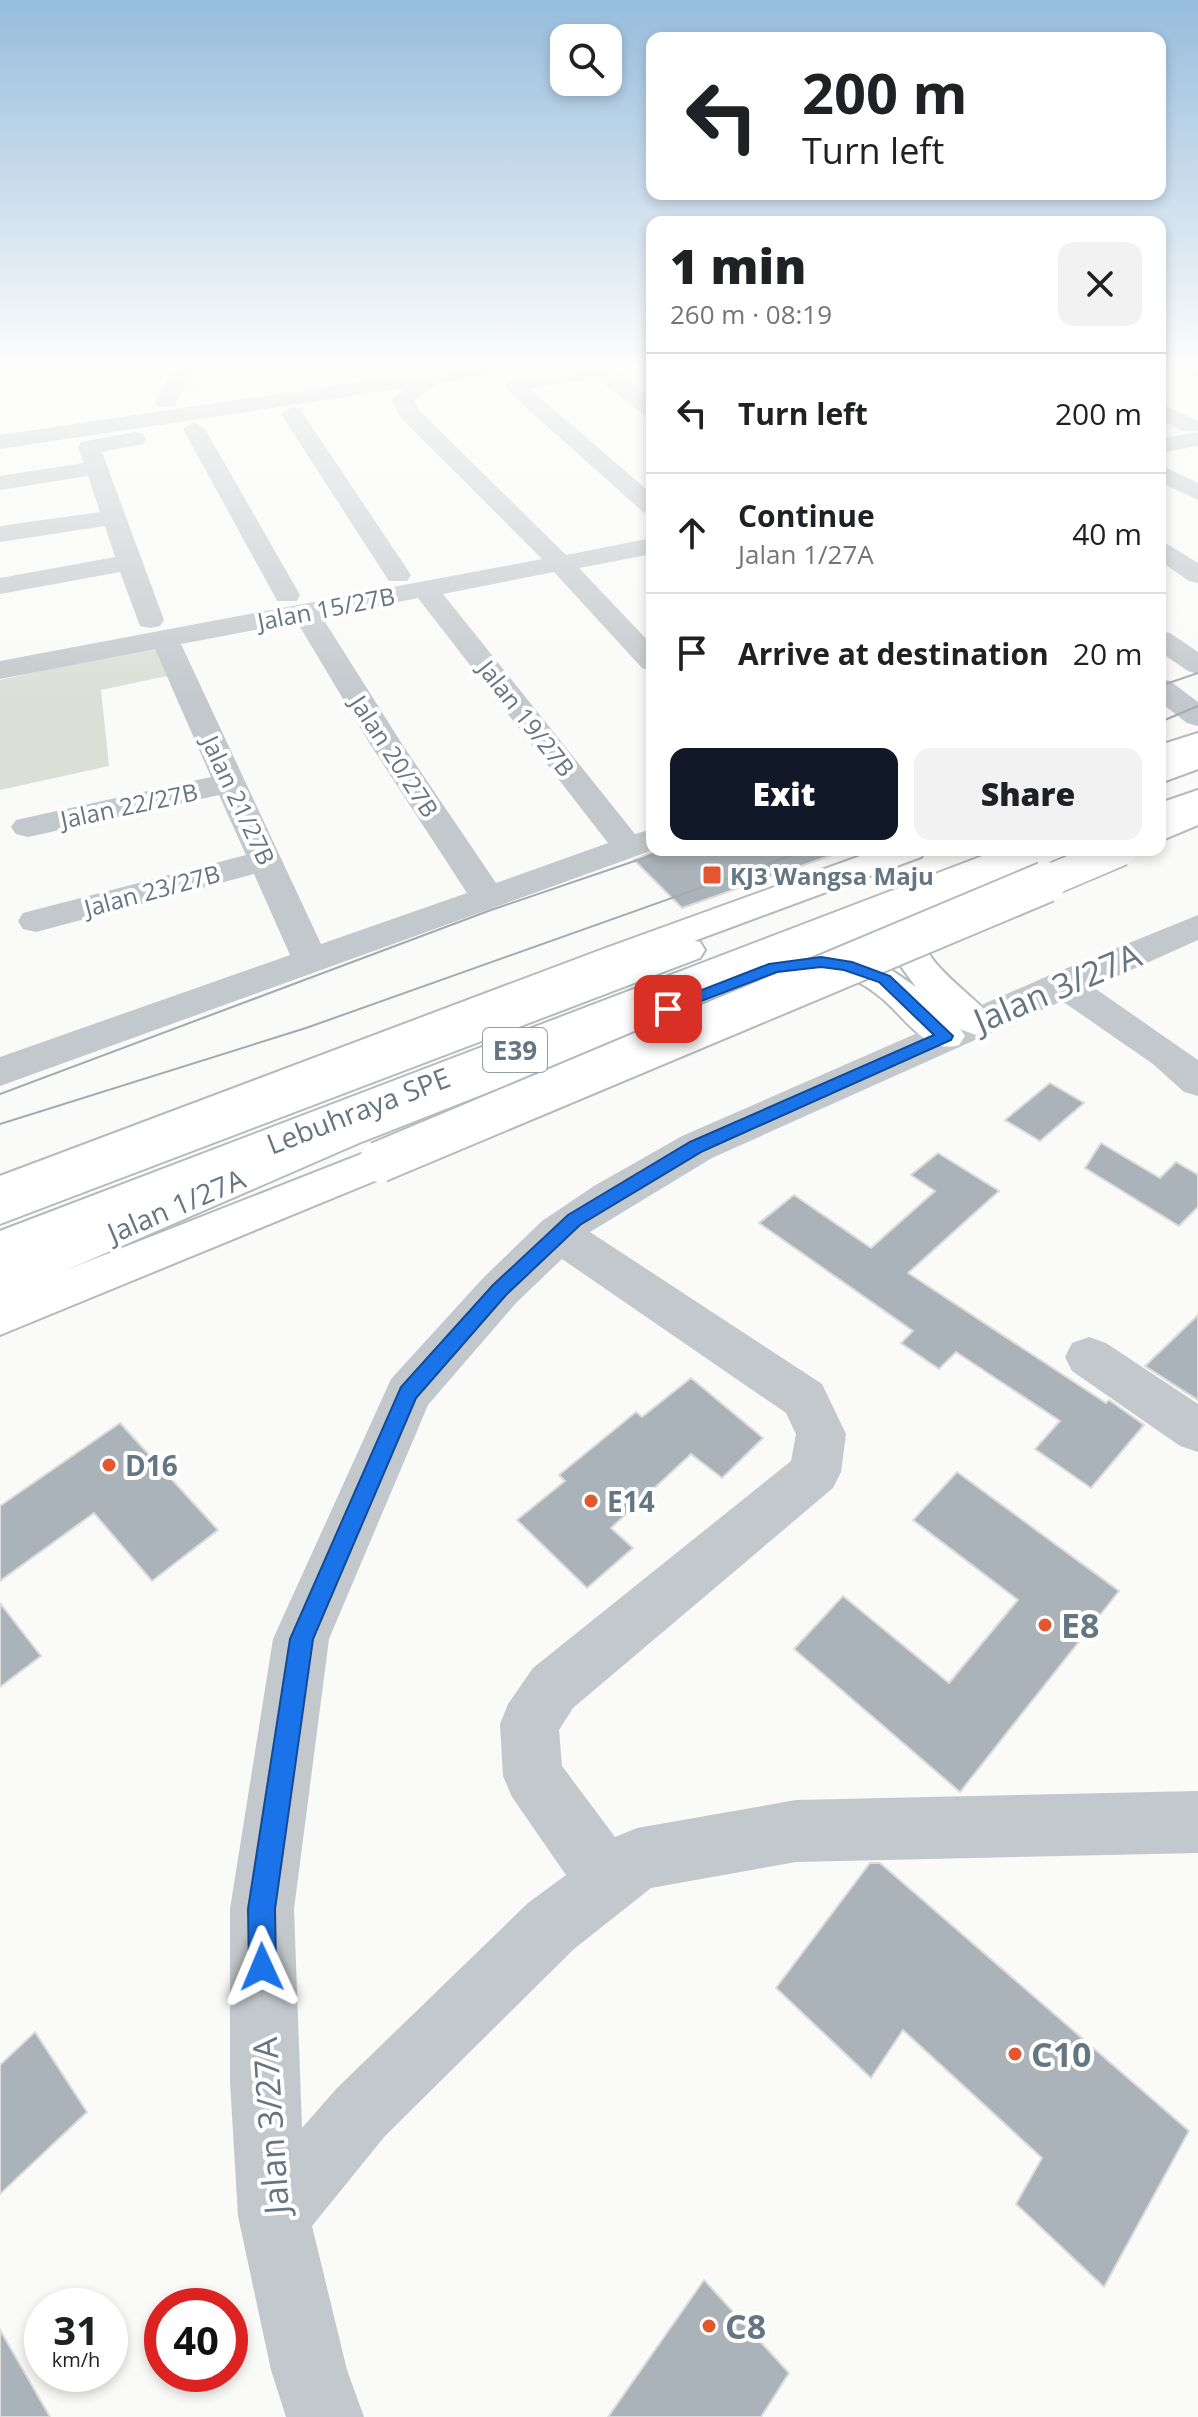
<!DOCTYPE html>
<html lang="en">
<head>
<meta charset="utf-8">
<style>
	body { margin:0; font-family:"Open Sans",sans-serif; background:#f2f2f2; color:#202124; height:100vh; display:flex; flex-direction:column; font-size:30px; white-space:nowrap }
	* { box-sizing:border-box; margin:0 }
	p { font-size:26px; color:#757577 }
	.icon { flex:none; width:44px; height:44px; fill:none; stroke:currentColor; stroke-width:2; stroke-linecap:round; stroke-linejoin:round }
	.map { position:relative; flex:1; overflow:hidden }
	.panel { position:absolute; left:646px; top:216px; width:520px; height:640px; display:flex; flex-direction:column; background:#fff; border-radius:16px; box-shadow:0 4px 12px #0003 }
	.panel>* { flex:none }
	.banner { position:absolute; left:646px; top:32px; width:520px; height:168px; border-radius:16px; box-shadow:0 4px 12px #0003; background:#fff; color:#202124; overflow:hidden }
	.fabs { position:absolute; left:550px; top:24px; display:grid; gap:16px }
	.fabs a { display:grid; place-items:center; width:72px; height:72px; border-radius:16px; background:#fff; box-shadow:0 4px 12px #0003; font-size:40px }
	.speed { position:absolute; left:24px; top:2288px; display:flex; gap:16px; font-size:40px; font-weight:700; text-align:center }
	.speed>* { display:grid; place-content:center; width:104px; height:104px; border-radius:50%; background:#fff; box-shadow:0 4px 12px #0003; line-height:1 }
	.speed small { font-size:20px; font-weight:400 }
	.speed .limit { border:12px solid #d22; background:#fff; color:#111 }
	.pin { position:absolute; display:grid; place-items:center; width:68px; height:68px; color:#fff; margin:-34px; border-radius:16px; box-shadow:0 4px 12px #0006 }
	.me { position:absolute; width:88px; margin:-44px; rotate:359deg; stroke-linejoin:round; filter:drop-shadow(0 0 6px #0008) }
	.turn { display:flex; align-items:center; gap:28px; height:168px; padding:0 24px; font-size:36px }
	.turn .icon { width:104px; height:104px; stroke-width:2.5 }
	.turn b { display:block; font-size:56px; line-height:68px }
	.round { display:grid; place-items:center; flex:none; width:84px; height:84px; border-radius:16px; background:#f2f2f2 }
	.head { display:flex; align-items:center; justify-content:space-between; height:136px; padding:0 24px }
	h1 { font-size:48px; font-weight:800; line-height:60px }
	.cta { display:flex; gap:16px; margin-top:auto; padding:16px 24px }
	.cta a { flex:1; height:92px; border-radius:16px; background:#111827; color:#fff; font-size:32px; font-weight:800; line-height:92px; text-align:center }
	.cta a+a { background:#f2f2f2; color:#202124 }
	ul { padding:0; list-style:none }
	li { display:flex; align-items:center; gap:24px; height:120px; padding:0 24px; border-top:2px solid #e0e0e0 }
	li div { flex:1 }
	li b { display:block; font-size:30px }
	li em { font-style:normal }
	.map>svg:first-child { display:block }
</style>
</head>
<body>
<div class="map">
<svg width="1198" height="2417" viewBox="0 0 1198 2417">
	<rect width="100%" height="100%" fill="#fafaf8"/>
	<path fill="#e8e9e9" d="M193 365H346L349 369 178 393Z"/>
	<path fill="#dadfd7" d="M160 644 172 675 101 690 109 766 0 790V680Z"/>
	<g fill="#aab3b9" stroke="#dcdcda" stroke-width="2">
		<path d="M656 850H831L832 855 682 908 634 860Z"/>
		<path d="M1050 1083 1084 1103 1040 1141 1005 1120Z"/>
		<path d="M1101 1143 1160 1178 1176 1162 1198 1175V1207L1179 1226 1085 1168Z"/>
		<path d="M938 1153 999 1191 908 1273 1106 1403 1109 1400 1144 1425 1091 1488 1035 1449 1060 1421 956 1352 939 1369 901 1343 913 1331 759 1223 794 1195 871 1248 935 1191 911 1175Z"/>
		<path d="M1198 1315V1400L1145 1366Z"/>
		<path d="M691 1378 763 1438 722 1478 691 1454 611 1528 633 1548 587 1588 517 1520 565 1481 559 1475 636 1412 642 1417Z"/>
		<path d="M120 1423 218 1530 152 1581 94 1513 0 1581V1506Z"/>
		<path d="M957 1472 1119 1591 960 1792 794 1649 843 1596 949 1683 1018 1600 913 1520Z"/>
		<path d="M0 1603 41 1656 0 1687Z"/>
		<path d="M870 1863H880L1189 2131 1104 2287 1016 2204 1042 2158 903 2030 871 2078 776 1988Z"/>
		<path d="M35 2032 87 2112 0 2194V2065Z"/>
		<path d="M704 2280 789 2373 761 2417H608Z"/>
		<path d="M0 2330 50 2417H0Z"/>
	</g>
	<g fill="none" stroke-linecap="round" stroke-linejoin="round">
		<defs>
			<g id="major">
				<path d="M1198 733V753L1160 765V745Z"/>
				<path d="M1198 790V811L1160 824V803Z"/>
				<path d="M877 850H926L921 857 629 965 0 1209V1176L603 949Z"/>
				<path d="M1036 850H1083L1078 857 936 915C932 920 926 924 924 930 914 960 981 999 995 1022L990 1031 976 1035 960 1029 965 1036 959 1045C925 1055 904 1015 879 996 868 987 854 978 840 976 827 973 815 974 803 969L359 1143 0 1299V1261L329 1123 761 959ZM887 935 894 957 916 987 887 967 842 953Z"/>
			</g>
			<g id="highway">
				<path d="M1198 749V769L1160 783V762Z"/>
				<path d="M1198 802V825L1160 841V818Z"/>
				<path d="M998 850H1046L1041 857 0 1266V1231Z"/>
				<path d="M687 939 700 942 705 950 700 958 0 1224V1191Z"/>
				<path d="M379 1147 394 1151 400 1162 394 1173 0 1335V1296Z"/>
			</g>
		</defs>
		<use href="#major" stroke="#b5babe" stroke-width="4"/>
		<use href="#highway" stroke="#b4b9bd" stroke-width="4"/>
		<g fill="#c3c8cc" fill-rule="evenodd">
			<path d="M175 365H195L174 407H158L155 402Z"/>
			<path d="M473 365H524L514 371 439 383 414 401 419 410 566 555 652 538V554L579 568 652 645V671L642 668 554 572 443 594 635 834 652 829 653 850 0 1086V1057L290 955 254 874 36 932 23 929 18 921 23 913 246 855 219 795 28 837 16 834 11 827 16 820 211 777 155 649 0 679V661L542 559 402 419 391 400 405 388 0 449V435ZM418 598 608 843 496 883 402 744 322 617ZM297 622 370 744 467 893 321 944 181 644Z"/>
			<path d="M1170 365 1198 366V380L1173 369Z"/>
			<path d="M597 366 615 371 652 399V417L644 415 597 378 530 389 652 494V514L643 512 510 393 505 385 516 379Z"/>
			<path d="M1160 403 1198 421V431H1182L1160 419Z"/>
			<path d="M292 407 300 409 411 575 407 581H389L385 575 281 414Z"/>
			<path d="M194 422 205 429 300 595 297 601H277L274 595 183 429Z"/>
			<path d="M135 432 143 434 146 439 143 444 102 452 164 620 160 626 150 628 140 626 120 572 0 594V578L115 557 105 526 0 542V526L100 512 88 476 0 490V476L83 463 78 447 81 442Z"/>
			<path d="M1198 432V446L1160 453V439Z"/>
			<path d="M1160 465 1198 483V500L1160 482Z"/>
			<path d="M1160 542 1169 545 1198 563V583L1189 581 1160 561Z"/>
			<path d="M1160 631 1170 633 1198 652V674L1188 671 1160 652Z"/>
			<path d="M1160 678 1170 681 1198 702V726L1187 723 1160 702Z"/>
			<path d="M1198 915V940L1093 987 1198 1060V1096L1184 1092 1153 1064 1062 1001 712 1158 590 1232 822 1384 846 1434 841 1472 833 1488 573 1708 559 1730 562 1766 615 1837 637 1828 796 1800 1198 1791V1853L796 1862 651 1888 574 1949 385 2136 312 2226 347 2370 364 2417H286L271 2370 238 2216 230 2082V1909L273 1639 391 1379 484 1277 542 1221 594 1186 682 1136 1050 975ZM562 1259 786 1413 796 1434 791 1461 533 1668 508 1704 500 1724 503 1776 512 1797 566 1875 528 1903 337 2088 302 2128 294 1909 329 1639 428 1405 516 1303Z"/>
			<path d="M1089 1337 1106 1343 1198 1404V1452L1180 1446 1072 1371 1065 1357 1072 1343Z"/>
		</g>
		<use href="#major" fill="#fff" fill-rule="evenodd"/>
		<use href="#highway" fill="#fff" fill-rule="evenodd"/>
		<g stroke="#a2aab0" stroke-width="2">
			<path d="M1160 686 1198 673"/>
			<path d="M1160 722 1198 706"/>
			<path d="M0 1094 491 910 667 850"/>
			<path d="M0 1124 306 1028 807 850"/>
		</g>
		<defs>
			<path id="highway-bridge-far1" d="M1041 884 1121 850"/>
			<path id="highway-bridge" d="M379 1162 1046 882"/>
		</defs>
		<use href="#highway-bridge-far1" stroke="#b4b9bd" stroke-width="34" stroke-linecap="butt"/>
		<use href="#highway-bridge" stroke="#b4b9bd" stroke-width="44" stroke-linecap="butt"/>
		<use href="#highway-bridge-far1" stroke="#fff" stroke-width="31"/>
		<use href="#highway-bridge" stroke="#fff" stroke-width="40"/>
	</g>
	<linearGradient id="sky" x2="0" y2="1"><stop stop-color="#96bcdc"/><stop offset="0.52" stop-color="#fdfdfc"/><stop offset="1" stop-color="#fdfdfc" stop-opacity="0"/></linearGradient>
	<rect width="1198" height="703" fill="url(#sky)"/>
	<path fill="#1a73e8" stroke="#114b97" stroke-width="2" d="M821 957 852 962 890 976 953 1036 951 1040 703 1151 580 1225 506 1295 416 1398 313 1639 275 1909 276 1967 272 1977 262 1980 253 1977 249 1967 248 1909 290 1639 401 1387 493 1285 568 1215 690 1142 934 1035 879 982 844 970 821 967 777 972 668 1014 660 1009 663 1005 769 964Z"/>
	<g fill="#e4572e" stroke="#fff" stroke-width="3">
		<rect x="702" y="865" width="20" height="20" rx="4"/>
		<circle cx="109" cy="1465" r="8"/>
		<circle cx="591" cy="1501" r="8"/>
		<circle cx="1045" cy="1625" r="8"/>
		<circle cx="1015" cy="2054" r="8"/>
		<circle cx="709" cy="2326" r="8"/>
	</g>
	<g text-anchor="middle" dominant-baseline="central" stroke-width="8" stroke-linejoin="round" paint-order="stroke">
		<g font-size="24" fill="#657683" stroke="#fff">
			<text transform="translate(326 608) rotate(-11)">Jalan 15/27B</text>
			<text transform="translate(527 718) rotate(52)">Jalan 19/27B</text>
			<text transform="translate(395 756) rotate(57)">Jalan 20/27B</text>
			<text transform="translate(239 800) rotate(65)">Jalan 21/27B</text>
			<text transform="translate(129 805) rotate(-12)">Jalan 22/27B</text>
			<text transform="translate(152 890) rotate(-15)">Jalan 23/27B</text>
		</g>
		<g font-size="24" font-weight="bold" fill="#657683" stroke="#fff" text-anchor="start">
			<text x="730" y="875">KJ3 Wangsa Maju</text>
		</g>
		<rect fill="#fff" stroke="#939fa8" stroke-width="2" x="483" y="1028" width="64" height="44" rx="6"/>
		<g font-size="26" font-weight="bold" fill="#657683">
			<text x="515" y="1050">E39</text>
		</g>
		<g font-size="28" fill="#657683" stroke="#fff">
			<text transform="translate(358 1110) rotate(-21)">Lebuhraya SPE</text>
			<text transform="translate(176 1205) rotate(-23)">Jalan 1/27A</text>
		</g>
		<g font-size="28" font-weight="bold" fill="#657683" stroke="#fff" text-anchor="start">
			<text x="125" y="1465">D16</text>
			<text x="607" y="1501">E14</text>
		</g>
		<g font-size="34" fill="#657683" stroke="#fff">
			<text transform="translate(1057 987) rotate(-23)">Jalan 3/27A</text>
			<text transform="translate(270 2126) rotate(-94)">Jalan 3/27A</text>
		</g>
		<g font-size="34" font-weight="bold" fill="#657683" stroke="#fff" text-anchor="start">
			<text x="1061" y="1625">E8</text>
			<text x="1031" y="2054">C10</text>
			<text x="725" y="2326">C8</text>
		</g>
	</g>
</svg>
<div class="fabs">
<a><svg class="icon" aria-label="search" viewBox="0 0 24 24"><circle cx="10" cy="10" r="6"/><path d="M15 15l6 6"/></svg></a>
</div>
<div class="speed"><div>31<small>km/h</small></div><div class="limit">40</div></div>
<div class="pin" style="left:668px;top:1009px;background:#d93025"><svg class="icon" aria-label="arrive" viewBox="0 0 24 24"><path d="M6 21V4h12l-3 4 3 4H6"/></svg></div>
<svg class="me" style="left:262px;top:1967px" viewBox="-20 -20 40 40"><path d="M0-17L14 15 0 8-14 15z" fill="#1a73e8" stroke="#fff" stroke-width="4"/></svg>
<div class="banner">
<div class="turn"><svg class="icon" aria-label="left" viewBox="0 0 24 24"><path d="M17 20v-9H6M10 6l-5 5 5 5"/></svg><div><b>200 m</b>Turn left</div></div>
</div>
<section class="panel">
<div class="head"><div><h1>1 min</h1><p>260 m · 08:19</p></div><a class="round"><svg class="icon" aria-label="close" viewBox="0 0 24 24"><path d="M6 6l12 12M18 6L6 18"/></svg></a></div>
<ul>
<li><svg class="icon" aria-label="left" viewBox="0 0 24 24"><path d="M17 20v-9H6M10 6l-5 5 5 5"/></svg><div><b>Turn left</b></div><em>200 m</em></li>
<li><svg class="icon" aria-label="ahead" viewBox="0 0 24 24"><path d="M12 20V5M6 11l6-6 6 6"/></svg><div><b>Continue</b><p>Jalan 1/27A</p></div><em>40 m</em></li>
<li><svg class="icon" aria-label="arrive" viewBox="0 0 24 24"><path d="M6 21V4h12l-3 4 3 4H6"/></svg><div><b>Arrive at destination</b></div><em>20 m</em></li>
</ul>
<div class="cta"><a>Exit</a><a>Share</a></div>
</section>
</div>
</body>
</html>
